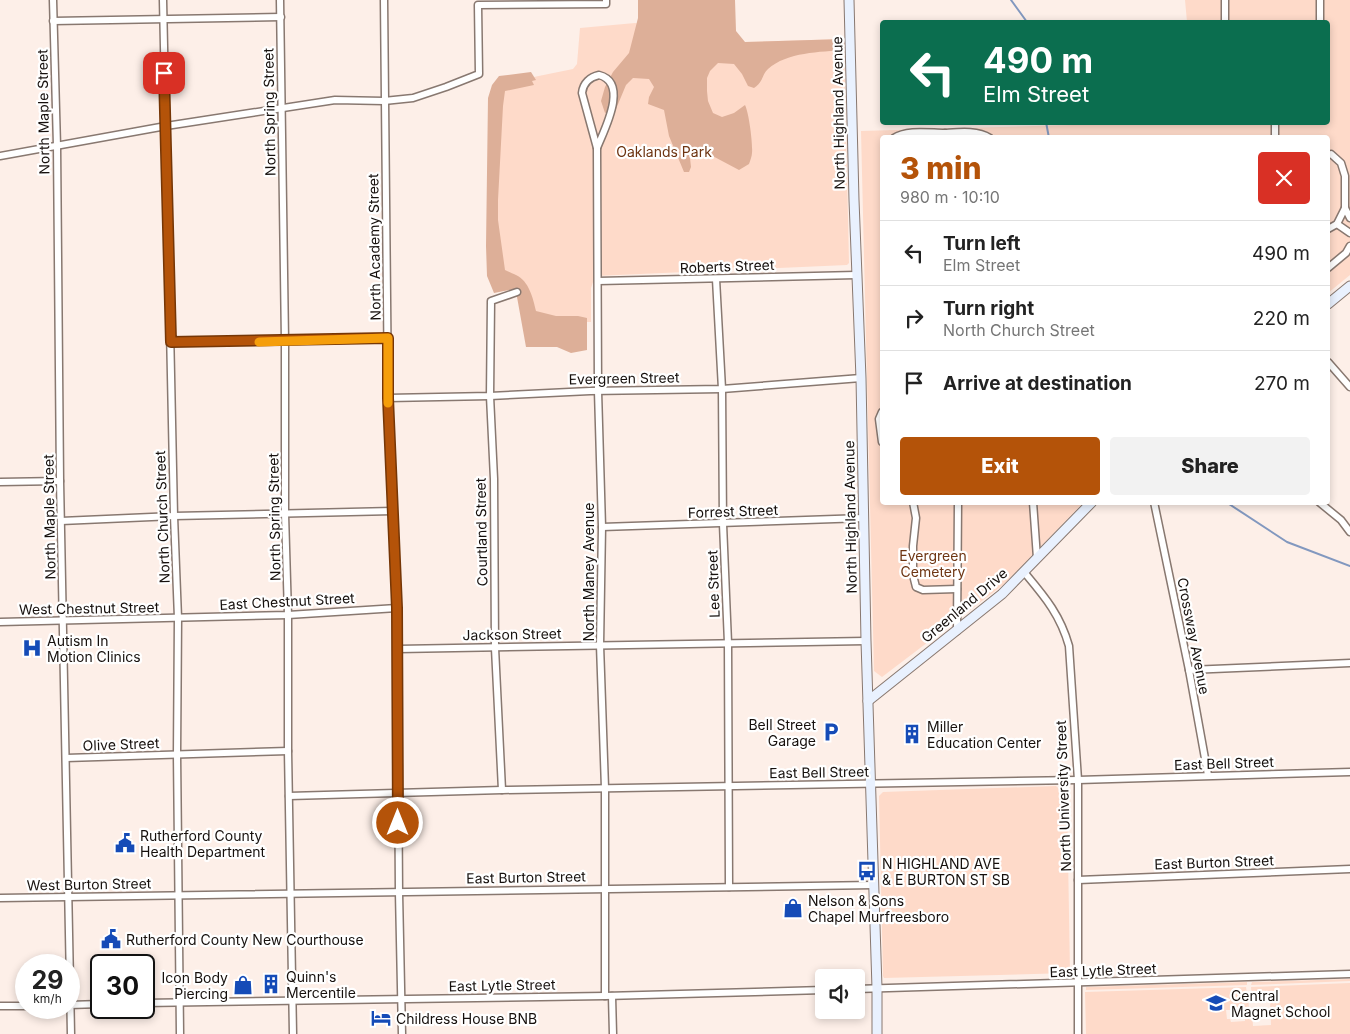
<!DOCTYPE html>
<html lang="en">
<head>
<meta charset="utf-8">
<style>
	body { margin:0; font-family:Inter,sans-serif; background:#f2f2f2; color:#222; height:100vh; display:flex; flex-direction:column; font-size:19px; white-space:nowrap }
	* { box-sizing:border-box; margin:0 }
	p { font-size:16px; color:#767676 }
	.icon { flex:none; width:28px; height:28px; fill:none; stroke:currentColor; stroke-width:2; stroke-linecap:round; stroke-linejoin:round }
	.map { position:relative; flex:1; overflow:hidden }
	.details { position:absolute; left:880px; top:135px; width:450px; height:370px; display:flex; flex-direction:column; background:#fff; border-radius:5px; box-shadow:0 2px 8px #0003 }
	.details>* { flex:none }
	.hud { position:absolute; left:880px; top:20px; width:450px; height:105px; border-radius:5px; box-shadow:0 2px 8px #0003; background:#0b6e4f; color:#fff; overflow:hidden }
	.buttons { position:absolute; left:815px; top:969px; display:grid; gap:10px }
	.buttons a { display:grid; place-items:center; width:50px; height:50px; border-radius:5px; background:#fff; box-shadow:0 2px 8px #0003; font-size:25px }
	.speed { position:absolute; left:15px; top:954px; display:flex; gap:10px; font-size:25px; font-weight:700; text-align:center }
	.speed>* { display:grid; place-content:center; width:65px; height:65px; border-radius:50%; background:#fff; box-shadow:0 2px 8px #0003; line-height:1 }
	.speed small { font-size:12px; font-weight:400 }
	.speed .limit { border:2px solid #111; border-radius:8px; background:#fff; color:#111 }
	.pin { position:absolute; display:grid; place-items:center; width:42px; height:42px; color:#fff; margin:-21px; border-radius:10px; box-shadow:0 2px 8px #0006 }
	.me { position:absolute; width:55px; margin:-28px; rotate:0deg; stroke-linejoin:round; filter:drop-shadow(0 0 4px #0008) }
	.turn { display:flex; align-items:center; gap:18px; height:105px; padding:0 20px; font-size:22px }
	.turn .icon { width:65px; height:65px; stroke-width:2.5 }
	.turn b { display:block; font-size:35px; line-height:42px }
	.round { display:grid; place-items:center; flex:none; width:52px; height:52px; border-radius:5px; background:#f2f2f2 }
	.overview { display:flex; align-items:center; justify-content:space-between; height:85px; padding:0 20px }
	h1 { font-size:30px; font-weight:800; line-height:38px; color:#b45309 }
	.action { display:flex; gap:10px; margin-top:auto; padding:10px 20px }
	.action a { flex:1; height:58px; border-radius:5px; background:#b45309; color:#fff; font-size:20px; font-weight:800; line-height:58px; text-align:center }
	.action a+a { background:#f2f2f2; color:#222 }
	ul { padding:0; list-style:none }
	li { display:flex; align-items:center; gap:15px; height:65px; padding:0 20px; border-top:1px solid #e0e0e0 }
	li div { flex:1 }
	li b { display:block; font-size:19px }
	li em { font-style:normal }
	.map>svg:first-child { display:block }
</style>
</head>
<body>
<div class="map">
<svg width="1350" height="1034" viewBox="0 0 1350 1034">
	<rect width="100%" height="100%" fill="#fdefe8"/>
	<g fill="#fedac9">
		<path d="M1185 0H1350V275L1328 293V138H882V502L1083 503 1003 585 882 677 874 671 861 131 1072 125 1080 122H1328V22H1187Z"/>
		<path d="M635 23 745 42 844 39 849 263 847 265 595 276 591 288V322H527L514 289 496 292 499 84 573 69 577 64 580 28Z"/>
		<path d="M1056 786 1067 796 1070 973 884 978 883 976 879 796 883 792Z"/>
		<path d="M1350 979V981L1251 985 1252 982Z"/>
		<path d="M1247 982V985L1086 990V987Z"/>
		<path d="M1350 983V1034H1086L1085 992 1246 987 1249 1007H1230V1010H1226L1227 1019H1230L1231 1022 1245 1021 1244 1011H1252L1253 1026 1271 1025 1270 999H1252L1251 987Z"/>
	</g>
	<g fill="#ddaf98">
		<path d="M638 0H735L736 31 745 42 844 39 845 50C820 52 787 52 768 69 761 76 764 81 754 88L748 86 742 74 734 64 718 63 710 71 707 78V91L708 101 713 113 722 117 734 113 745 105C749 113 753 144 752 153 752 156 750 161 749 164L739 170 707 153 692 154 690 158 691 167 689 172H684L669 136 664 110 648 104 649 97 654 87 649 79 633 78 626 85 616 109 605 113 601 101 605 87 613 72 629 53 638 18Z"/>
		<path d="M531 72 536 80 532 81 534 85 505 91 503 106 498 200V220L505 270C509 272 512 273 516 275 529 281 533 298 536 311L556 316H578L587 318V350L571 353 557 347H526L517 297 514 289 494 293 487 276 486 246 488 98 492 85 499 76Z"/>
	</g>
	<g fill="none" stroke-linecap="round" stroke-linejoin="round">
		<g stroke="#8298bf" stroke-width="2">
			<path d="M1011 0 1027 22"/>
			<path d="M1046 122 1049 138"/>
			<path d="M1226 502 1287 542 1350 566"/>
		</g>
		<defs>
			<g id="street">
				<path d="M53 0 57 146 60 481 71 1034"/>
				<path d="M163 0 174 516 178 618 177 754 180 1034"/>
				<path d="M280 0 285 341V514L288 615V751L293 1034"/>
				<path d="M384 0 388 398 397 608 399 893 402 1034"/>
				<path d="M1320 0V22"/>
				<path d="M53 21 281 17"/>
				<path d="M1225 22V0"/>
				<path d="M599 75C630 83 603 132 597 148L582 93C583 83 590 77 599 75Z"/>
				<path d="M1275 122V138"/>
				<path d="M894 138C907 129 930 133 945 133"/>
				<path d="M945 138V133C960 132 977 130 990 138"/>
				<path d="M597 148 598 391 602 527 600 645 605 788V996"/>
				<path d="M1328 155 1331 154 1341 163 1345 176V208L1350 218"/>
				<path d="M0 156 166 126 335 100 384 101 413 98 446 87 479 74 478 5 606 4V0"/>
				<path d="M1337 224 1350 233"/>
				<path d="M1328 229 1337 224 1345 208"/>
				<path d="M1328 268 1346 253 1350 246"/>
				<path d="M716 279 722 389 723 524 728 643 729 887"/>
				<path d="M598 281 856 275"/>
				<path d="M171 342 285 341 388 338"/>
				<path d="M1328 362 1350 387"/>
				<path d="M388 398 490 396 590 391 722 389 861 378"/>
				<path d="M882 412 879 419 882 442"/>
				<path d="M0 482 60 481"/>
				<path d="M913 502 916 518 913 546V575L916 587 923 590 957 589"/>
				<path d="M1033 502 1037 558"/>
				<path d="M1154 502 1189 670 1208 775"/>
				<path d="M1319 502 1341 520 1350 532"/>
				<path d="M61 521 174 516 393 511"/>
				<path d="M602 527 864 518"/>
				<path d="M1024 572C1044 596 1060 614 1069 646L1078 780V1034"/>
				<path d="M0 622 288 615 397 608"/>
				<path d="M957 631 958 502"/>
				<path d="M398 649 866 641"/>
				<path d="M1189 670 1350 663"/>
				<path d="M66 758 288 751"/>
				<path d="M502 790 495 648 494 479 490 396 491 301 517 292"/>
				<path d="M289 796 502 790 1078 780 1350 772"/>
				<path d="M1078 880 1350 869"/>
				<path d="M0 898 874 885"/>
				<path d="M856 989 1350 974"/>
				<path d="M612 996 613 1034"/>
				<path d="M144 1003 605 996 824 990"/>
				<path d="M69 1005 101 1004"/>
				<path d="M0 1006H26"/>
			</g>
			<g id="secondary">
				<path d="M849 0 854 200 861 378 866 641 877 988V1034"/>
				<path d="M1328 304 1350 286"/>
				<path d="M868 701 1002 594 1092 502"/>
			</g>
		</defs>
		<use href="#street" stroke="#887870" stroke-width="9"/>
		<use href="#secondary" stroke="#887870" stroke-width="11"/>
		<use href="#street" stroke="#fff" stroke-width="6"/>
		<use href="#secondary" stroke="#e9f1fe" stroke-width="9"/>
	</g>
	<g fill="none" stroke-linecap="round" stroke-linejoin="round">
		<defs>
			<path id="route" d="M164 73 171 342 388 338V398L397 608 398 823"/>
		</defs>
		<use href="#route" stroke="#753606" stroke-width="12"/>
		<use href="#route" stroke="#b45309" stroke-width="9"/>
		<path stroke="#f59e0b" stroke-width="9" d="M259 342 388 338V403"/>
	</g>
	<defs>
		<symbol id="hospital-bare" viewBox="-9 -9 18 18"><path d="M-5-5h3v3.5h4V-5h3V5h-3V1.5h-4V5h-3Z" fill="#154bb7" stroke="#fff" stroke-width="2.5" paint-order="stroke"/></symbol>
		<symbol id="parking-bare" viewBox="-9 -9 18 18"><path d="M-3.5-5.5H1a3.5 3.5 0 0 1 0 7H-1V5.5H-3.5ZM-1-3.4V-.6H.8a1.4 1.4 0 0 0 0-2.8Z" fill="#154bb7" stroke="#fff" stroke-width="2.5" paint-order="stroke"/></symbol>
		<symbol id="building-bare" viewBox="-9 -9 18 18"><path d="M-4-6H4V6H1V3H-1V6H-4ZM-2.5-4.3h1.7v1.8h-1.7ZM.8-4.3h1.7v1.8H.8ZM-2.5-1h1.7V.8h-1.7ZM.8-1h1.7V.8H.8Z" fill="#154bb7" stroke="#fff" stroke-width="2.5" paint-order="stroke"/></symbol>
		<symbol id="civic-bare" viewBox="-9 -9 18 18"><path d="M-.6-6.5H3V-4.5H.6V-3L4-1V1h2V6H-6V1h2V-1L-.6-3ZM-1.2 2.5V6h2.4V2.5Z" fill="#154bb7" stroke="#fff" stroke-width="2.5" paint-order="stroke"/></symbol>
		<symbol id="bus-bare" viewBox="-9 -9 18 18"><path d="M-5-6H5V4H4V6H2V4H-2V6H-4V4H-5ZM-3.5-4V0h7V-4ZM-3.5 1.2v1.5H-2V1.2ZM2 1.2v1.5H3.5V1.2Z" fill="#154bb7" stroke="#fff" stroke-width="2.5" paint-order="stroke"/></symbol>
		<symbol id="shop-bare" viewBox="-9 -9 18 18"><path d="M-5-2.5h2.3a2.7 3.5 0 0 1 5.4 0H5L5.5 6h-11ZM-1.5-2.5h3a1.5 2.3 0 0 0-3 0Z" fill="#154bb7" stroke="#fff" stroke-width="2.5" paint-order="stroke"/></symbol>
		<symbol id="school-bare" viewBox="-9 -9 18 18"><path d="M0-5L7-2L0 1L-7-2ZM-4 1L0 2.5L4 1V4Q0 6-4 4Z" fill="#154bb7" stroke="#fff" stroke-width="2.5" paint-order="stroke"/></symbol>
		<symbol id="hotel-bare" viewBox="-9 -9 18 18"><path d="M-6-4.5h1.5V1H6V5H4.5V3h-9V5H-6ZM-4 0a1.8 1.8 0 1 1 3.6 0ZM.5 0V-2.5h3Q6-2.5 6 0Z" fill="#154bb7" stroke="#fff" stroke-width="2.5" paint-order="stroke"/></symbol>
	</defs>
	<g fill-rule="evenodd">
		<use href="#hospital-bare" x="18" y="634" width="28" height="28"/>
		<use href="#parking-bare" x="817" y="718" width="28" height="28"/>
		<use href="#building-bare" x="898" y="720" width="28" height="28"/>
		<use href="#civic-bare" x="111" y="829" width="28" height="28"/>
		<use href="#bus-bare" x="853" y="857" width="28" height="28"/>
		<use href="#shop-bare" x="779" y="894" width="28" height="28"/>
		<use href="#civic-bare" x="97" y="925" width="28" height="28"/>
		<use href="#building-bare" x="257" y="970" width="28" height="28"/>
		<use href="#shop-bare" x="229" y="971" width="28" height="28"/>
		<use href="#school-bare" x="1202" y="989" width="28" height="28"/>
		<use href="#hotel-bare" x="367" y="1004" width="28" height="28"/>
	</g>
	<g text-anchor="middle" dominant-baseline="central" stroke-width="4.5" stroke-linejoin="round" paint-order="stroke">
		<g font-size="14" fill="#16100d" stroke="#fff">
			<text transform="translate(43 112) rotate(-91)">North Maple Street</text>
			<text transform="translate(269 112) rotate(-91)">North Spring Street</text>
			<text transform="translate(838 113) rotate(-91)">North Highland Avenue</text>
			<text transform="translate(374 247) rotate(-91)">North Academy Street</text>
			<text transform="translate(727 266) rotate(-2)">Roberts Street</text>
			<text transform="translate(624 378) rotate(-1)">Evergreen Street</text>
			<text transform="translate(733 511) rotate(-2)">Forrest Street</text>
			<text transform="translate(49 517) rotate(-91)">North Maple Street</text>
			<text transform="translate(162 517) rotate(-92)">North Church Street</text>
			<text transform="translate(274 517) rotate(-91)">North Spring Street</text>
			<text transform="translate(850 517) rotate(-91)">North Highland Avenue</text>
			<text transform="translate(481 532) rotate(-91)">Courtland Street</text>
			<text transform="translate(588 572) rotate(-90)">North Maney Avenue</text>
			<text transform="translate(713 584) rotate(-92)">Lee Street</text>
			<text transform="translate(287 601) rotate(-3)">East Chestnut Street</text>
			<text transform="translate(964 605) rotate(-40)">Greenland Drive</text>
			<text transform="translate(89 608) rotate(-1)">West Chestnut Street</text>
			<text transform="translate(512 634) rotate(-1)">Jackson Street</text>
			<text transform="translate(1194 636) rotate(79)">Crossway Avenue</text>
			<text transform="translate(121 744) rotate(-2)">Olive Street</text>
			<text transform="translate(1224 763) rotate(-2)">East Bell Street</text>
			<text transform="translate(819 772) rotate(-1)">East Bell Street</text>
			<text transform="translate(1063 796) rotate(-92)">North University Street</text>
			<text transform="translate(1214 862) rotate(-2)">East Burton Street</text>
			<text transform="translate(526 877) rotate(-1)">East Burton Street</text>
			<text transform="translate(89 884) rotate(-1)">West Burton Street</text>
			<text transform="translate(1103 970) rotate(-2)">East Lytle Street</text>
			<text transform="translate(502 985) rotate(-1)">East Lytle Street</text>
		</g>
		<g font-size="14" fill="#6e3512" stroke="#fff">
			<text x="664" y="151">Oaklands Park</text>
			<text x="933" y="555">Evergreen<tspan x="933" dy="16">Cemetery</tspan></text>
		</g>
		<g font-size="14" fill="#16100d" stroke="#fff" text-anchor="start">
			<text x="47" y="640">Autism In<tspan x="47" dy="16">Motion Clinics</tspan></text>
			<text x="816" y="724" text-anchor="end">Bell Street<tspan x="816" dy="16">Garage</tspan></text>
			<text x="927" y="726">Miller<tspan x="927" dy="16">Education Center</tspan></text>
			<text x="140" y="835">Rutherford County<tspan x="140" dy="16">Health Department</tspan></text>
			<text x="882" y="863">N HIGHLAND AVE<tspan x="882" dy="16">&amp; E BURTON ST SB</tspan></text>
			<text x="808" y="900">Nelson &amp; Sons<tspan x="808" dy="16">Chapel Murfreesboro</tspan></text>
			<text x="126" y="939">Rutherford County New Courthouse</text>
			<text x="286" y="976">Quinn's<tspan x="286" dy="16">Mercentile</tspan></text>
			<text x="228" y="977" text-anchor="end">Icon Body<tspan x="228" dy="16">Piercing</tspan></text>
			<text x="1231" y="995">Central<tspan x="1231" dy="16">Magnet School</tspan></text>
			<text x="396" y="1018">Childress House BNB</text>
		</g>
	</g>
</svg>
<div class="buttons">
<a><svg class="icon" aria-label="sound" viewBox="0 0 24 24"><path d="M4 9h4l5-4v14l-5-4H4zM17 9q2 3 0 6"/></svg></a>
</div>
<div class="speed"><div>29<small>km/h</small></div><div class="limit">30</div></div>
<div class="pin" style="left:164px;top:73px;background:#d93025"><svg class="icon" aria-label="arrive" viewBox="0 0 24 24"><path d="M6 21V4h12l-3 4 3 4H6"/></svg></div>
<svg class="me" style="left:398px;top:823px" viewBox="-20 -20 40 40"><circle r="17" fill="#b45309" stroke="#fff" stroke-width="3"/><path d="M0-11L8 9 0 5-8 9z" fill="#fff"/></svg>
<div class="hud">
<div class="turn"><svg class="icon" aria-label="left" viewBox="0 0 24 24"><path d="M17 20v-9H6M10 6l-5 5 5 5"/></svg><div><b>490 m</b>Elm Street</div></div>
</div>
<section class="details">
<div class="overview"><div><h1>3 min</h1><p>980 m · 10:10</p></div><a class="round" style="background:#d93025;color:#fff"><svg class="icon" aria-label="close" viewBox="0 0 24 24"><path d="M6 6l12 12M18 6L6 18"/></svg></a></div>
<ul>
<li><svg class="icon" aria-label="left" viewBox="0 0 24 24"><path d="M17 20v-9H6M10 6l-5 5 5 5"/></svg><div><b>Turn left</b><p>Elm Street</p></div><em>490 m</em></li>
<li><svg class="icon" aria-label="right" viewBox="0 0 24 24"><path d="M7 20v-9h11M14 6l5 5-5 5"/></svg><div><b>Turn right</b><p>North Church Street</p></div><em>220 m</em></li>
<li><svg class="icon" aria-label="arrive" viewBox="0 0 24 24"><path d="M6 21V4h12l-3 4 3 4H6"/></svg><div><b>Arrive at destination</b></div><em>270 m</em></li>
</ul>
<div class="action"><a>Exit</a><a>Share</a></div>
</section>
</div>
</body>
</html>
